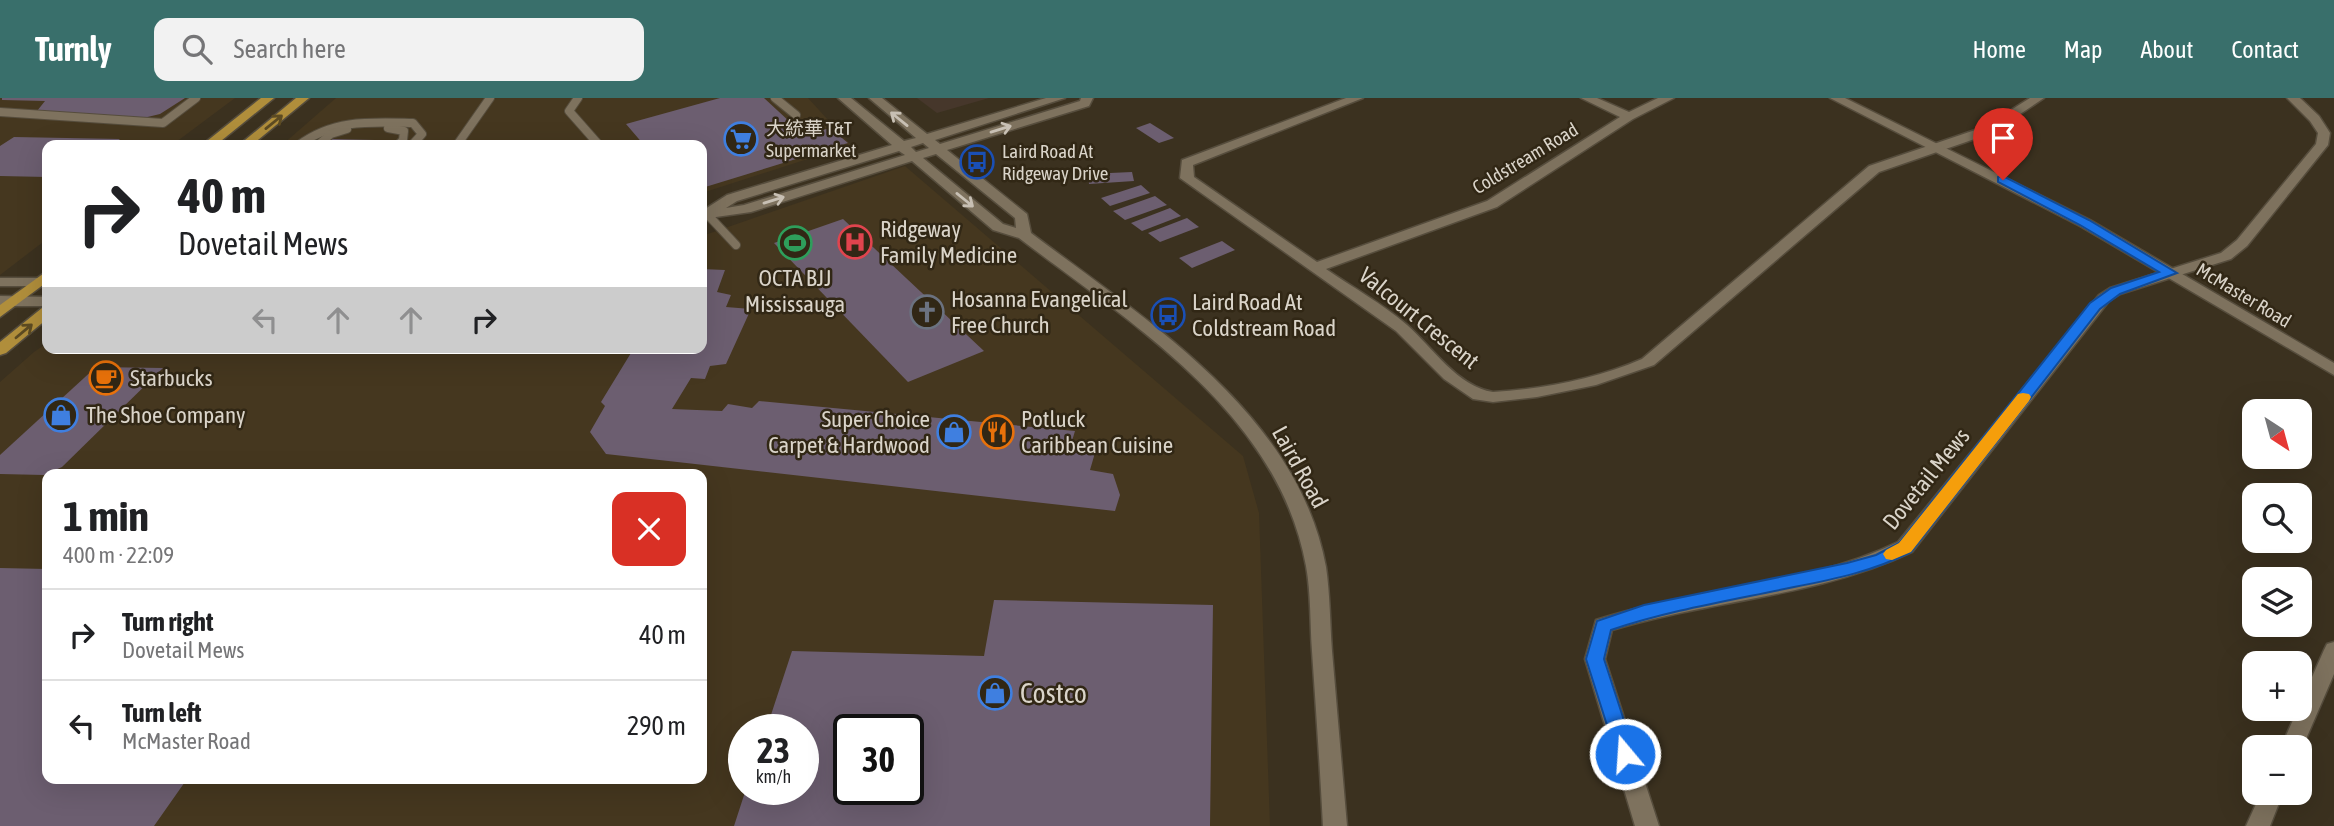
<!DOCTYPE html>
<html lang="en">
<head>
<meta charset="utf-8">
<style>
	body { margin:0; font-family:"Asap Condensed","Noto Sans SC",sans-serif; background:#f2f2f2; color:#202124; height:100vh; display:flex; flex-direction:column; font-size:26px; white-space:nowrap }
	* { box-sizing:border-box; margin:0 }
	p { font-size:23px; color:#757577 }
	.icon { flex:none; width:38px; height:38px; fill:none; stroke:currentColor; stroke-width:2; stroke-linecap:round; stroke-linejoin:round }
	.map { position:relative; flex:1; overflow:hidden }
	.sheet { position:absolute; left:42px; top:371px; width:665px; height:315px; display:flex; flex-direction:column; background:#fff; border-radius:14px; box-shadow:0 7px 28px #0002 }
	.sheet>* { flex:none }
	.guide { position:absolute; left:42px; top:42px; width:665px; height:214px; border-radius:14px; box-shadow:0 7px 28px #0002; background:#fff; color:#202124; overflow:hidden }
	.needle { width:46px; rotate:144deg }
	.fabs { position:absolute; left:2242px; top:301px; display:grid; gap:14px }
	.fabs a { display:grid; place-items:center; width:70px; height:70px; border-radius:14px; background:#fff; box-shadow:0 7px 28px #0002; font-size:35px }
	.speed { position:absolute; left:728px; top:616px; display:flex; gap:14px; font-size:35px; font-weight:700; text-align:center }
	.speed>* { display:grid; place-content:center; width:91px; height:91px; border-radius:50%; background:#fff; box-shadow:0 7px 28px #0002; line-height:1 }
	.speed small { font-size:18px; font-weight:400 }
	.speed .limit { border:4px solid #111; border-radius:10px; background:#fff; color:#111 }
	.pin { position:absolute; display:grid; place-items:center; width:60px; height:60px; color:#fff; margin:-72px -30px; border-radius:50% 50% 50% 0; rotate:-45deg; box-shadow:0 0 7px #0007 }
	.pin .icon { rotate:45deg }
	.me { position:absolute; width:77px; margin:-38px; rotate:342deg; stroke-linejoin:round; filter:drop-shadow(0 0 5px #0008) }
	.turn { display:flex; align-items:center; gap:24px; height:147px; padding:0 21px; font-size:32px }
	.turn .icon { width:91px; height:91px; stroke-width:2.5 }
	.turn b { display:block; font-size:49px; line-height:60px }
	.lanes { display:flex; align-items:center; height:66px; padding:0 21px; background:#0003; justify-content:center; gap:35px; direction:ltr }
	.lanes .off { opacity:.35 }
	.round { display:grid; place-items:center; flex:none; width:74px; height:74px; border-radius:14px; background:#f2f2f2 }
	.head { display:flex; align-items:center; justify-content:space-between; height:119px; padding:0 21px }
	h1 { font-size:42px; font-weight:700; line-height:52px }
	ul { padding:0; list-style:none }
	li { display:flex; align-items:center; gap:21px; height:91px; padding:0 21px; border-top:2px solid #e0e0e0 }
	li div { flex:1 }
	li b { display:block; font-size:26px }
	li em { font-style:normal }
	header { display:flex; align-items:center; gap:42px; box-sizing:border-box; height:98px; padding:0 35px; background:#396f6b; color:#fff }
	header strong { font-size:33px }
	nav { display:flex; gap:38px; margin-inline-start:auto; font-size:24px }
	.search { width:490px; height:63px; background:#f2f2f2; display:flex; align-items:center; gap:18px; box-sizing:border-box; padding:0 24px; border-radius:14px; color:#757577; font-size:26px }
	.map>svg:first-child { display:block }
</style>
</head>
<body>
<header>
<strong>Turnly</strong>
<div class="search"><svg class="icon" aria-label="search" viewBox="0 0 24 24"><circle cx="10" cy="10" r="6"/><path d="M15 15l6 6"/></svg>Search here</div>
<nav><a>Home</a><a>Map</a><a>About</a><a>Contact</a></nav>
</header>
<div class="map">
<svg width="2334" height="728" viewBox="0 0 2334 728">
	<rect width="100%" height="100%" fill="#3b311f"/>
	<g fill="#45371f" fill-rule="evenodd">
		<path d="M0 0H235L172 47H47V141L0 177Z"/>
		<path d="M336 0H808L851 47 702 95V47H282Z"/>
		<path d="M905 68 1243 358 1259 415 1270 728H0V284L34 254 47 245V250H702V138ZM47 376H702V681H47ZM744 632H803V691H744ZM849 632H908V691H849Z"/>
	</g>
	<path fill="#46372b" d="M917 0H989L937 15Z"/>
	<g fill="#6c5e70" fill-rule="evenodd">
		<path d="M2 0H185L160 16 135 22 37 13 45 3 2 2Z"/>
		<path d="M720 0H764L804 37 830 30 848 45 702 90V47H644L626 26Z"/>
		<path d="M1150 25 1174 40 1159 45 1136 30Z"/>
		<path d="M14 39 120 41 112 47H47V79L0 78V48Z"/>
		<path d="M331 41 375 42 370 47H324Z"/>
		<path d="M1132 74 1134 83 1089 86 1088 76Z"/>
		<path d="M1141 87 1150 95 1110 108 1101 100Z"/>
		<path d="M1155 98 1167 107 1125 122 1113 113Z"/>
		<path d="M1170 110 1181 118 1142 133 1131 125Z"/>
		<path d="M1187 120 1199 129 1160 144 1148 135Z"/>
		<path d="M843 121 984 253 908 284 774 145Z"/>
		<path d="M1222 143 1235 152 1192 170 1179 160Z"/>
		<path d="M702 171 725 172 717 194 731 197 726 209 751 211 726 266 710 268 705 281 691 280 672 311 722 313 728 306 752 310 759 303 1075 333 1072 343 1097 348 1090 372 1113 376 1120 397 1115 413 606 356 590 334 605 308 601 304 634 250H702Z"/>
		<path d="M96 269 163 270 62 369 44 377 0 376V357Z"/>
		<path d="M0 470 47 471V681H187L154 728H0Z"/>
		<path d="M994 502 1213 507 1210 728H734L746 691H803V632H766L792 553 984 558ZM849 632H908V691H849Z"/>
	</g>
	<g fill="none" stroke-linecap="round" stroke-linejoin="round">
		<defs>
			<g id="service">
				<path d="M578 0 569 13 599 47"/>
				<path d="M775 0 796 17"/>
				<path d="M0 14 163 25 196 0"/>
				<path d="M388 30 404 33 403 42 398 47"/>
				<path d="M299 47C334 21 371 24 413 25L422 36 412 47"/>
				<path d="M318 47 331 36 347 31"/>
				<path d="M457 47 490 0"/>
				<path d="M707 116 736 147"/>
			</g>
			<g id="minor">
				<path d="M1346 0H1363L1193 67 1194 79 1317 164 1487 103 1620 19 1581 0H1597L1629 14 1658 0H1674L1633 21 1497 109 1326 171C1352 189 1383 206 1407 227 1432 249 1458 289 1493 294 1543 291 1596 281 1642 261L1869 68 1984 29 2030 0H2044L1992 35 1879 74 1654 267 1596 287 1537 299 1493 304 1473 301 1444 281 1396 233 1180 80 1182 62Z"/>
				<path d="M2287 0H2300L2319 18 2330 35 2328 47 2247 148 2231 161 2120 196 2109 203 1912 454C1818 499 1710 502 1612 532L1605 561 1659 728H1635L1585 561 1596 522C1694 490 1805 489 1898 444L2099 197 2110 190 2221 155 2237 142 2316 46 2318 35 2310 23Z"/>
				<path d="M2334 544V576L2300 655V649H2281L2324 552 2327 546Z"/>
				<path d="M2261 695H2283L2270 728H2246Z"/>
			</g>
			<g id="tertiary">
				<path d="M838 0H851L904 43 916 40 869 0H882L927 36 1046 0H1065L935 42 940 46 1080 3 1081 0H1093L1089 8 947 52 1027 116 1031 135C1146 222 1298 316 1326 469 1330 496 1330 526 1332 553 1337 612 1342 670 1347 728H1323C1320 670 1316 611 1312 553 1310 525 1311 495 1306 468 1278 315 1133 227 1019 140L993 132 912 63 751 114 702 121V113L727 97 892 47ZM923 45 929 50 916 54 911 49ZM899 53 905 57 744 107 726 110 737 103ZM936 56 1015 120 1016 130 1003 126 923 60Z"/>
				<path d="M1830 0H1845L2090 122 2334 265V277L2080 128Z"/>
				<rect x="0" y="180" width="47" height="8"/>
				<path d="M0 198 47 199V208H0Z"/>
			</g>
			<g id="primary">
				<path d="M261 0H274L216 47H202Z"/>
				<path d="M296 0H309L252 47H239Z"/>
				<path d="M47 173V184L0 219V207Z"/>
				<path d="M47 209V221L6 255 0 257V244L42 210Z"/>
			</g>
		</defs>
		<use href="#service" stroke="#564d3d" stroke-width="10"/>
		<use href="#minor" stroke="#564d3d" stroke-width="3"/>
		<use href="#tertiary" stroke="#564d3d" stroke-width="3"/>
		<use href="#primary" stroke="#564d3d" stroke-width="3"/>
		<use href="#service" stroke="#7e725e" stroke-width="8"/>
		<use href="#minor" fill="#7e725e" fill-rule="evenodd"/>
		<use href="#tertiary" fill="#7e725e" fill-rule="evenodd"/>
		<use href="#primary" fill="#b08e3b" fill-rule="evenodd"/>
	</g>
	<defs><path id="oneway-shaft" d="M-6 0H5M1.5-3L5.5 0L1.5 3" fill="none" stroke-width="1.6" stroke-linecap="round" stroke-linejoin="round" transform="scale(1.75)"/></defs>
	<g stroke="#c8c0b4">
		<use href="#oneway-shaft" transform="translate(899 21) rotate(-141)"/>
		<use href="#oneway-shaft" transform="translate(1001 31) rotate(-17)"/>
		<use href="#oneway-shaft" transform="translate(774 102) rotate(-17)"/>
		<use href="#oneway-shaft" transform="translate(965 102) rotate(39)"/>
	</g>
	<g stroke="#5d4b22">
		<use href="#oneway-shaft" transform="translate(274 24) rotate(-39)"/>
		<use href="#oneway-shaft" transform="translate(24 233) rotate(-40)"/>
	</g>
	<path fill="#1a73e8" stroke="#114b97" stroke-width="2" d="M2003 78 2089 122 2177 175 2120 196 2100 211 1911 454C1874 473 1835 481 1794 489 1733 502 1670 512 1611 532L1604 561 1635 656 1632 662 1625 665 1618 662 1586 561 1597 523 1644 507 1847 465 1876 457 1899 445 2090 205 2111 190 2159 174 2080 127 1998 84V79Z"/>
	<path fill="#f59e0b" d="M2023 295 2029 296 2031 299 2029 303 1911 454 1892 462 1886 461 1883 456 1886 452 1899 445 2018 296Z"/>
	<defs>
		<symbol id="supermarket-ring" viewBox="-11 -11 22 22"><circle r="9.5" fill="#312715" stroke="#3f7fe0" stroke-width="1.5"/><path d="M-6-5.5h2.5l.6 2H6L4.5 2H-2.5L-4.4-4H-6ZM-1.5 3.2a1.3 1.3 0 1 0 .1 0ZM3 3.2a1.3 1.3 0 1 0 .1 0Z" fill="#3f7fe0"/></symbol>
		<symbol id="bus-ring" viewBox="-11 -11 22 22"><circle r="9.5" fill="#312715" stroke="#1a4fb4" stroke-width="1.5"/><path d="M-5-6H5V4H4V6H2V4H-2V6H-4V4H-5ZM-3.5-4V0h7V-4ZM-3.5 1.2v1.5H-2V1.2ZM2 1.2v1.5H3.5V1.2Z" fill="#1a4fb4"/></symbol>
		<symbol id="hospital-ring" viewBox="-11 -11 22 22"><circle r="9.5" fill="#312715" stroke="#e0444e" stroke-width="1.5"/><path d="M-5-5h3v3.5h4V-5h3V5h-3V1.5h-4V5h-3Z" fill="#e0444e"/></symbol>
		<symbol id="stadium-ring" viewBox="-11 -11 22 22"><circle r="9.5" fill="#312715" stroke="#2e9e5b" stroke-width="1.5"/><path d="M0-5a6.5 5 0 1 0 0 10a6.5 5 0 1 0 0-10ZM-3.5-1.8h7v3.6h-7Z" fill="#2e9e5b"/></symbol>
		<symbol id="church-ring" viewBox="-11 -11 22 22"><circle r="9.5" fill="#312715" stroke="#6b7280" stroke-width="1.5"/><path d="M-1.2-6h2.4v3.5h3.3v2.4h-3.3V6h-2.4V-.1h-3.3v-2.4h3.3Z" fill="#6b7280"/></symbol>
		<symbol id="cafe-ring" viewBox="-11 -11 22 22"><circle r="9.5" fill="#312715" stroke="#e8710a" stroke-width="1.5"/><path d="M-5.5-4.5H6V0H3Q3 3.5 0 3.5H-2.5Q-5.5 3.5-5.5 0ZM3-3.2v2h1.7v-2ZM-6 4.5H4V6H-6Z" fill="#e8710a"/></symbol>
		<symbol id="shop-ring" viewBox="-11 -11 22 22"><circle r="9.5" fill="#312715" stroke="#3f7fe0" stroke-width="1.5"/><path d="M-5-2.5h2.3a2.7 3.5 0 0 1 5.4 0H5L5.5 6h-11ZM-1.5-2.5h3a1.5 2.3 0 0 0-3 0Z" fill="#3f7fe0"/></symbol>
		<symbol id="restaurant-ring" viewBox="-11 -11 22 22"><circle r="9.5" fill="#312715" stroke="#e8710a" stroke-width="1.5"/><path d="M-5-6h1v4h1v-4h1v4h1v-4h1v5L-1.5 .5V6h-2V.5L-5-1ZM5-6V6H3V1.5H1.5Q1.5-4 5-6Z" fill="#e8710a"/></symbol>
	</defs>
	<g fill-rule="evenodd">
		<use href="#supermarket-ring" x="722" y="22" width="38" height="38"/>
		<use href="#bus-ring" x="958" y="45" width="38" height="38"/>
		<use href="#hospital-ring" x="836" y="125" width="38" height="38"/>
		<use href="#stadium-ring" x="776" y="126" width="38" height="38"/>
		<use href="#church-ring" x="908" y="195" width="38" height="38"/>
		<use href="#bus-ring" x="1149" y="198" width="38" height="38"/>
		<use href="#cafe-ring" x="87" y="261" width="38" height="38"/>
		<use href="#shop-ring" x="42" y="298" width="38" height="38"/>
		<use href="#shop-ring" x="935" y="315" width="38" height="38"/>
		<use href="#restaurant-ring" x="978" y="315" width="38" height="38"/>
		<use href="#shop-ring" x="976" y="576" width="38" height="38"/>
	</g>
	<g text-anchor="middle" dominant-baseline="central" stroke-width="5" stroke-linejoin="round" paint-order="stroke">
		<g font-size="19" fill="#dad4c9" stroke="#312715" text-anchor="start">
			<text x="766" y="30">大統華 T&amp;T<tspan x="766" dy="22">Supermarket</tspan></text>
			<text x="1002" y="53">Laird Road At<tspan x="1002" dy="22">Ridgeway Drive</tspan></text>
		</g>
		<g font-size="19" fill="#dad4c9" stroke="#312715">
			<text transform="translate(1525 60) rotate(-31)">Coldstream Road</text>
			<text transform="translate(2244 197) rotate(31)">McMaster Road</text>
		</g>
		<g font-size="23" fill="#dad4c9" stroke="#312715" text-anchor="start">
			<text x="880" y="131">Ridgeway<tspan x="880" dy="26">Family Medicine</tspan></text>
			<text x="795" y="180" text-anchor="middle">OCTA BJJ<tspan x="795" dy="26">Mississauga</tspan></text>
			<text x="951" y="201">Hosanna Evangelical<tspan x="951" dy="26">Free Church</tspan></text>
			<text x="1192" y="204">Laird Road At<tspan x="1192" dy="26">Coldstream Road</tspan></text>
			<text x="130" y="280">Starbucks</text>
			<text x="86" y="317">The Shoe Company</text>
			<text x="930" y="321" text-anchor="end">Super Choice<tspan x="930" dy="26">Carpet &amp; Hardwood</tspan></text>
			<text x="1021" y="321">Potluck<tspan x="1021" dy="26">Caribbean Cuisine</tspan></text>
		</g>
		<g font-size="23" fill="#dad4c9" stroke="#312715">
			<text transform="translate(1419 220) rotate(39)">Valcourt Crescent</text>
			<text transform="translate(1300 369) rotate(61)">Laird Road</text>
			<text transform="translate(1926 381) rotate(-51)">Dovetail Mews</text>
		</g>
		<g font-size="28" fill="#dad4c9" stroke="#312715" text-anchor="start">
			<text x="1020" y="595">Costco</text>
		</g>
	</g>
</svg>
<div class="fabs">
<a><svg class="needle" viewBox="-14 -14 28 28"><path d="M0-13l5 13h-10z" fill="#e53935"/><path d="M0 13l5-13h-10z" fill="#757577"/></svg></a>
<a><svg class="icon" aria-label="search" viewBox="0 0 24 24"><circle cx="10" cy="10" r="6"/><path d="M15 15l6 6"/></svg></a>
<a><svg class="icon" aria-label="layers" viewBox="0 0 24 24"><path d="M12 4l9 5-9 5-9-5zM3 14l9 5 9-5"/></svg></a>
<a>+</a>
<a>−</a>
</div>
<div class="speed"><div>23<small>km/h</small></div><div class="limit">30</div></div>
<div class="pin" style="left:2003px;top:82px;background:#d93025"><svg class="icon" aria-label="arrive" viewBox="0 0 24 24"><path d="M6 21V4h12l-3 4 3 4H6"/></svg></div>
<svg class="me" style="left:1625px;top:656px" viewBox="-20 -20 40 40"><circle r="17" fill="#1a73e8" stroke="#fff" stroke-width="3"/><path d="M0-11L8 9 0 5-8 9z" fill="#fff"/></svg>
<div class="guide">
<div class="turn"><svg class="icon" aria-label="right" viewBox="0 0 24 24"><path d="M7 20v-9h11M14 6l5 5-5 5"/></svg><div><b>40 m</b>Dovetail Mews</div></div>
<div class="lanes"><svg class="icon off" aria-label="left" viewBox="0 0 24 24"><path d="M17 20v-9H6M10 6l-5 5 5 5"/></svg><svg class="icon off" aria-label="ahead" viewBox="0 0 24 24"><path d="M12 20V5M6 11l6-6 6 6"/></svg><svg class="icon off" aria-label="ahead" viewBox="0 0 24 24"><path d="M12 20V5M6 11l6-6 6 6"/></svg><svg class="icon" aria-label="right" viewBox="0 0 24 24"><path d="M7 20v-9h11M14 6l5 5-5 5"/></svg></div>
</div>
<section class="sheet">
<div class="head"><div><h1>1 min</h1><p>400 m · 22:09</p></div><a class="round" style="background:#d93025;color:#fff"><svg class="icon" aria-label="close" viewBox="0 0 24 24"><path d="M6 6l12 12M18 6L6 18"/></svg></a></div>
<ul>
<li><svg class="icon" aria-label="right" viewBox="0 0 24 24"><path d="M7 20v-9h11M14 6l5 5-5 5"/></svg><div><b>Turn right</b><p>Dovetail Mews</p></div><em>40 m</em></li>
<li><svg class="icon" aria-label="left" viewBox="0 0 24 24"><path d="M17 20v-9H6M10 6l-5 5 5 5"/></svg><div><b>Turn left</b><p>McMaster Road</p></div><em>290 m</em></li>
</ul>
</section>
</div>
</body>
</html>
